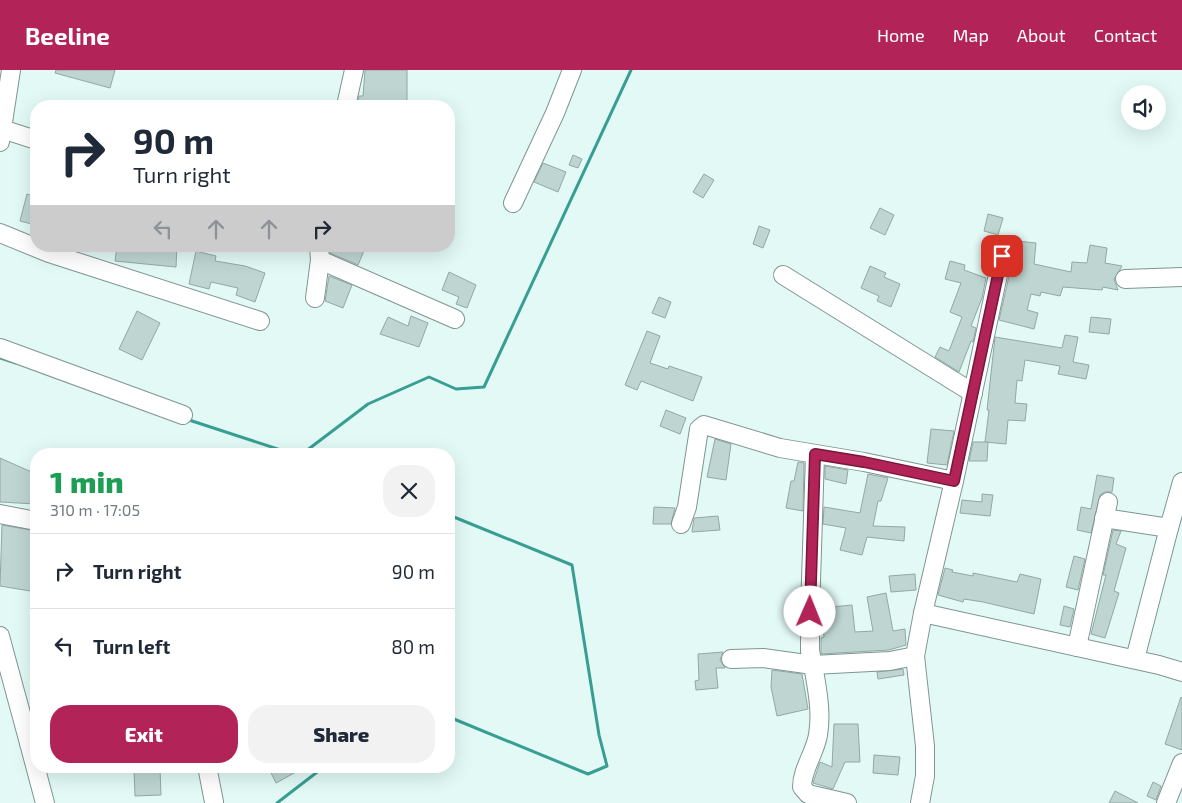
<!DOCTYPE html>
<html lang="en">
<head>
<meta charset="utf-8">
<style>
	body { margin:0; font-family:"Exo 2",sans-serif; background:#f2f2f3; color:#1f2937; height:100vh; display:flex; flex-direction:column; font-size:19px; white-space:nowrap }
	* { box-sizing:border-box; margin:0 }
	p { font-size:16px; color:#747a83 }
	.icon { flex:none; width:28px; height:28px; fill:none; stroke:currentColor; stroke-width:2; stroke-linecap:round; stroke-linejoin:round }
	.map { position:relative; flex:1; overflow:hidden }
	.panel { position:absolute; left:30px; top:378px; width:425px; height:325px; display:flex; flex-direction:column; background:#fff; border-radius:20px; box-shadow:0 5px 20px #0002 }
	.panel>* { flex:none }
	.guide { position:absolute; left:30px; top:30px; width:425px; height:152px; border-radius:20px; box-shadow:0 5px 20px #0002; background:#fff; color:#1f2937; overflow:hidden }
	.controls { position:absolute; left:1121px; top:15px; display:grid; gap:10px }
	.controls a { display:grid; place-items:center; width:45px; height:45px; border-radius:50%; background:#fff; box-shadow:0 5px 20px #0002; font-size:25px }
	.pin { position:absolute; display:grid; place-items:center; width:42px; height:42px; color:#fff; margin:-21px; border-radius:10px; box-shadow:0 2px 8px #0006 }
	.me { position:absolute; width:55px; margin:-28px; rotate:1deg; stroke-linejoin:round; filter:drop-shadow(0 0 4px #0008) }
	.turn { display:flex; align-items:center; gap:18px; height:105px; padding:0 20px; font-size:22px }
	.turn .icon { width:65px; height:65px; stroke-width:2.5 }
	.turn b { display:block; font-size:35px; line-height:42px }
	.lanes { display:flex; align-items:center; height:48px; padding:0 20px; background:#0003; justify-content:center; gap:25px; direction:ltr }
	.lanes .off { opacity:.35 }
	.round { display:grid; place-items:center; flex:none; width:52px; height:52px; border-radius:20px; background:#f2f2f3 }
	.overview { display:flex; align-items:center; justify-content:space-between; height:85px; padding:0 20px }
	h1 { font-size:30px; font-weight:800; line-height:38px; color:#1e9e55 }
	.primary-button { display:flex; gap:10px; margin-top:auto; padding:10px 20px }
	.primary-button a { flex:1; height:58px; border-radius:20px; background:#b22458; color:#fff; font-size:20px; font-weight:800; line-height:58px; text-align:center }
	.primary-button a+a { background:#f2f2f3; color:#1f2937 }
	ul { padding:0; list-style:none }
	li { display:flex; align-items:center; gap:15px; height:75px; padding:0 20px; border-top:1px solid #e0e1e3 }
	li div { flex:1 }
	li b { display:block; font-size:19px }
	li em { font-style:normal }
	header { display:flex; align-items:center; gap:30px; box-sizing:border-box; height:70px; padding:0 25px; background:#b22458; color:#fff }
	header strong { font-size:24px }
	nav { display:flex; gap:28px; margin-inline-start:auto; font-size:18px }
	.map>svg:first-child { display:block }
</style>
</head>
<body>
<header>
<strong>Beeline</strong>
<nav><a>Home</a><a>Map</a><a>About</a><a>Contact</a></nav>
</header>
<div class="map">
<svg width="1182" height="733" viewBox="0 0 1182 733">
	<rect width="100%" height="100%" fill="#e2f9f5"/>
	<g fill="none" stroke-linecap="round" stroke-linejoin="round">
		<g stroke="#389e93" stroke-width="3">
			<path d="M0 288 16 293"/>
			<path d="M186 349 293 384"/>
			<path d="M310 384 306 381 368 334 429 307 456 319 484 317 631 0"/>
			<path d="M449 445 572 495 599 665 607 696 588 704 449 647"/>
			<path d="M277 733 325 696"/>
		</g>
	</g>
	<g fill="#bed5d1" stroke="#93a8a5">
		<path d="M56 0H115L110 18 55 3Z"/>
		<path d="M365 0H407V36H357L359 26H363Z"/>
		<path d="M573 85 582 89 578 98 569 95Z"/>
		<path d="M543 93 566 102 558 122 534 112Z"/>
		<path d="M704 104 714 110 703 128 693 122Z"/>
		<path d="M27 124 36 127V155L20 151Z"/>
		<path d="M880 138 894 145 885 165 870 158Z"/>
		<path d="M988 144 1003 148 998 165 984 161Z"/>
		<path d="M759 156 770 160 763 178 753 174Z"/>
		<path d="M1017 171 1036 173 1034 194 1071 202 1072 192 1087 193 1090 175 1107 178 1105 193 1122 196 1114 209 1118 220 1103 217 1102 220 1063 217 1060 226 1041 222 1040 226 1031 224 1027 240 1038 243 1034 259 999 250Z"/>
		<path d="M117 176H177L176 197 115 191Z"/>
		<path d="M330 176H366L358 195 330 183Z"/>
		<path d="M196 181 216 186 215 191 245 196 265 203 255 232 236 225 238 218 211 212 209 219 189 214Z"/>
		<path d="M950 191 965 195 964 200 986 208 982 228 971 256 976 258 973 272 971 271 959 302 935 287 940 277 949 281 962 247 950 242 961 213 945 209Z"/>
		<path d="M870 196 886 203 884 207 900 214 891 237 877 231 879 226 861 218Z"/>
		<path d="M449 202 476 215 467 238 456 234 459 227 442 220Z"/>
		<path d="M329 206 352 215 343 238 325 231Z"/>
		<path d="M659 227 671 232 665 248 652 243Z"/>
		<path d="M137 241 160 253 142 290 119 279Z"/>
		<path d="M411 246 428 253 419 277 380 264 388 247 408 256Z"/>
		<path d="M1091 247 1111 249 1109 264 1089 262Z"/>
		<path d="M647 261 660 266 650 293 668 299 669 296 702 307 693 331 641 311 637 320 625 315Z"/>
		<path d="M1065 265 1078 267 1073 292 1089 295 1086 309 1058 304 1060 296 1025 290 1022 311 1017 310 1015 333 1027 334 1025 351 1008 350 1006 374 985 372 989 340H987L995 267 1062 278Z"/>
		<path d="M666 340 686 348 680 364 660 356Z"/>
		<path d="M931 359 954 361 947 395 927 393Z"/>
		<path d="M715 369 731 374 726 410 707 407Z"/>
		<path d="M973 372H988L987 391H969Z"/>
		<path d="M0 388 36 404V434L0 432Z"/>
		<path d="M798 392 804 393 803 441 786 438 791 411H794Z"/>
		<path d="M825 396 848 400 846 414 825 409Z"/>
		<path d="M868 404 888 408 881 431H878L873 456 905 457 904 471 867 467 862 485 840 480 846 458 823 454 824 437 860 443Z"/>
		<path d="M1097 405 1114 408 1112 422H1105L1100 425 1091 463 1077 460 1081 437 1091 439Z"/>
		<path d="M982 424 993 425 990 446 960 443 962 430 982 432Z"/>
		<path d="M654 437 675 438 671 454H653Z"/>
		<path d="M718 446 720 460 692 462 694 448Z"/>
		<path d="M2 455 36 461V522L0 516Z"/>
		<path d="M1113 460 1121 461 1116 474 1126 478 1114 521 1119 523 1105 568 1091 564 1106 505H1103Z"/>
		<path d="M1074 486 1085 489 1078 520 1066 517Z"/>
		<path d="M945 498 953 500 952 502 973 506V503L1017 512 1020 504 1041 509 1034 544 983 532 964 529 963 532 938 525Z"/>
		<path d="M915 504 916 520 891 522 889 506Z"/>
		<path d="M886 523 893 561 905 559 906 575 889 580 821 584V568L824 567 821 538 852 535 855 562 873 561 867 527Z"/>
		<path d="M1064 536 1074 539 1070 557 1060 555Z"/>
		<path d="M723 582 720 590 725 598H716L718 618 696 620 695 611 699 610 698 584Z"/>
		<path d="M903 599 904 605 878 609 877 602Z"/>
		<path d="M772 600 802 604 808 639 777 646 771 617Z"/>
		<path d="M1181 627 1182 628V680L1165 674Z"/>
		<path d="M834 654H858L860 692H845L833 719 813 713 820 692 832 697Z"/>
		<path d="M874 685 900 687 898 705 873 703Z"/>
		<path d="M279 696H307L276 713 270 701Z"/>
		<path d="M160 699 161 725 135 726 134 700Z"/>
		<path d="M1153 712 1161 716 1156 730 1147 726Z"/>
		<path d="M1115 721 1138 733H1109Z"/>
	</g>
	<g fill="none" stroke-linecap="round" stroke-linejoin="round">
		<defs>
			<g id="minor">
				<path d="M346 36 354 0"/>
				<path d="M2 59 36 70"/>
				<path d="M0 72 11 0"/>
				<path d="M513 133 555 43 572 0"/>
				<path d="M0 163 49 183 260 251"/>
				<path d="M1002 186 954 411 923 543 1159 595 1182 602"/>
				<path d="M320 190 455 249"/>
				<path d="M783 205 973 323"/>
				<path d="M1125 209 1182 207"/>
				<path d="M315 228 320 190 319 176"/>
				<path d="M0 278 183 345"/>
				<path d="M0 444 36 451"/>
				<path d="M1104 448 1169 458 1182 412"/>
				<path d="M681 454 687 437 699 359 704 355 780 378 864 392 954 411"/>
				<path d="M0 566 29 673 36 674"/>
				<path d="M1077 577 1108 432"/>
				<path d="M915 586 925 676V706L920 733"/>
				<path d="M731 589 763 588 813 595 810 581V542L815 385"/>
				<path d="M1135 589 1169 458"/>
				<path d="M29 673 45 733"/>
				<path d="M207 696 214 732"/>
				<path d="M847 733 808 724 802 717C802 699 815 683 818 665 822 642 817 618 813 595L890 591 915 586 923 543"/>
				<path d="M1166 733 1182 693"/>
			</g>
		</defs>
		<use href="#minor" stroke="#7f9591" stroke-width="20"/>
		<use href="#minor" stroke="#fff" stroke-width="18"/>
	</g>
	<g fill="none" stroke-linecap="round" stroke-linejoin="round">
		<defs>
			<path id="route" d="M810 542 815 384 864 392 954 411 1002 186"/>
		</defs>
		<use href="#route" stroke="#741739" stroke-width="12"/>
		<use href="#route" stroke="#b22458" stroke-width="9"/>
	</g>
</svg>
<div class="controls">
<a><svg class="icon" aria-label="sound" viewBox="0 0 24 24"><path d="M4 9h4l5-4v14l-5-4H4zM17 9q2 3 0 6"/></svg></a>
</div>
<div class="pin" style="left:1002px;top:186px;background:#d93025"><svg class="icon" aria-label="arrive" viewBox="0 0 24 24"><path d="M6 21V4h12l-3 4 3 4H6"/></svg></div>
<svg class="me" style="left:810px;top:542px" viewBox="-20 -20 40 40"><circle r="19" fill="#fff"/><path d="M0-13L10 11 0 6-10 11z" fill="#b22458"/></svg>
<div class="guide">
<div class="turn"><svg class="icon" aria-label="right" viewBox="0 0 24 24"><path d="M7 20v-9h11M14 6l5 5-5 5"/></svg><div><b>90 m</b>Turn right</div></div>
<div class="lanes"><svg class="icon off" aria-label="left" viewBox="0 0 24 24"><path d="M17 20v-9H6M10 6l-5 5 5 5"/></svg><svg class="icon off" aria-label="ahead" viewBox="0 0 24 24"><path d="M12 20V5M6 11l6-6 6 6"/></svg><svg class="icon off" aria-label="ahead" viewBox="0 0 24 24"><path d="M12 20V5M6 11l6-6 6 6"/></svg><svg class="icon" aria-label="right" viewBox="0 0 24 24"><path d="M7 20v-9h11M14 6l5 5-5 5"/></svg></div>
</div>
<section class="panel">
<div class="overview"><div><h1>1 min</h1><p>310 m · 17:05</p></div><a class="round"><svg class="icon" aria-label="close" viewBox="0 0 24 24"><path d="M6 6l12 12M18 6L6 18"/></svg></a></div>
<ul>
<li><svg class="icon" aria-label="right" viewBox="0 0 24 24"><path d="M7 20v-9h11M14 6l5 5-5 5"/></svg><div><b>Turn right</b></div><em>90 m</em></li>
<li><svg class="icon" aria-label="left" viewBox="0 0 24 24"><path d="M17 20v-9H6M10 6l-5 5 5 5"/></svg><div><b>Turn left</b></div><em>80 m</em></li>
</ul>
<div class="primary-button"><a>Exit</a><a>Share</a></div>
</section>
</div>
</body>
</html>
